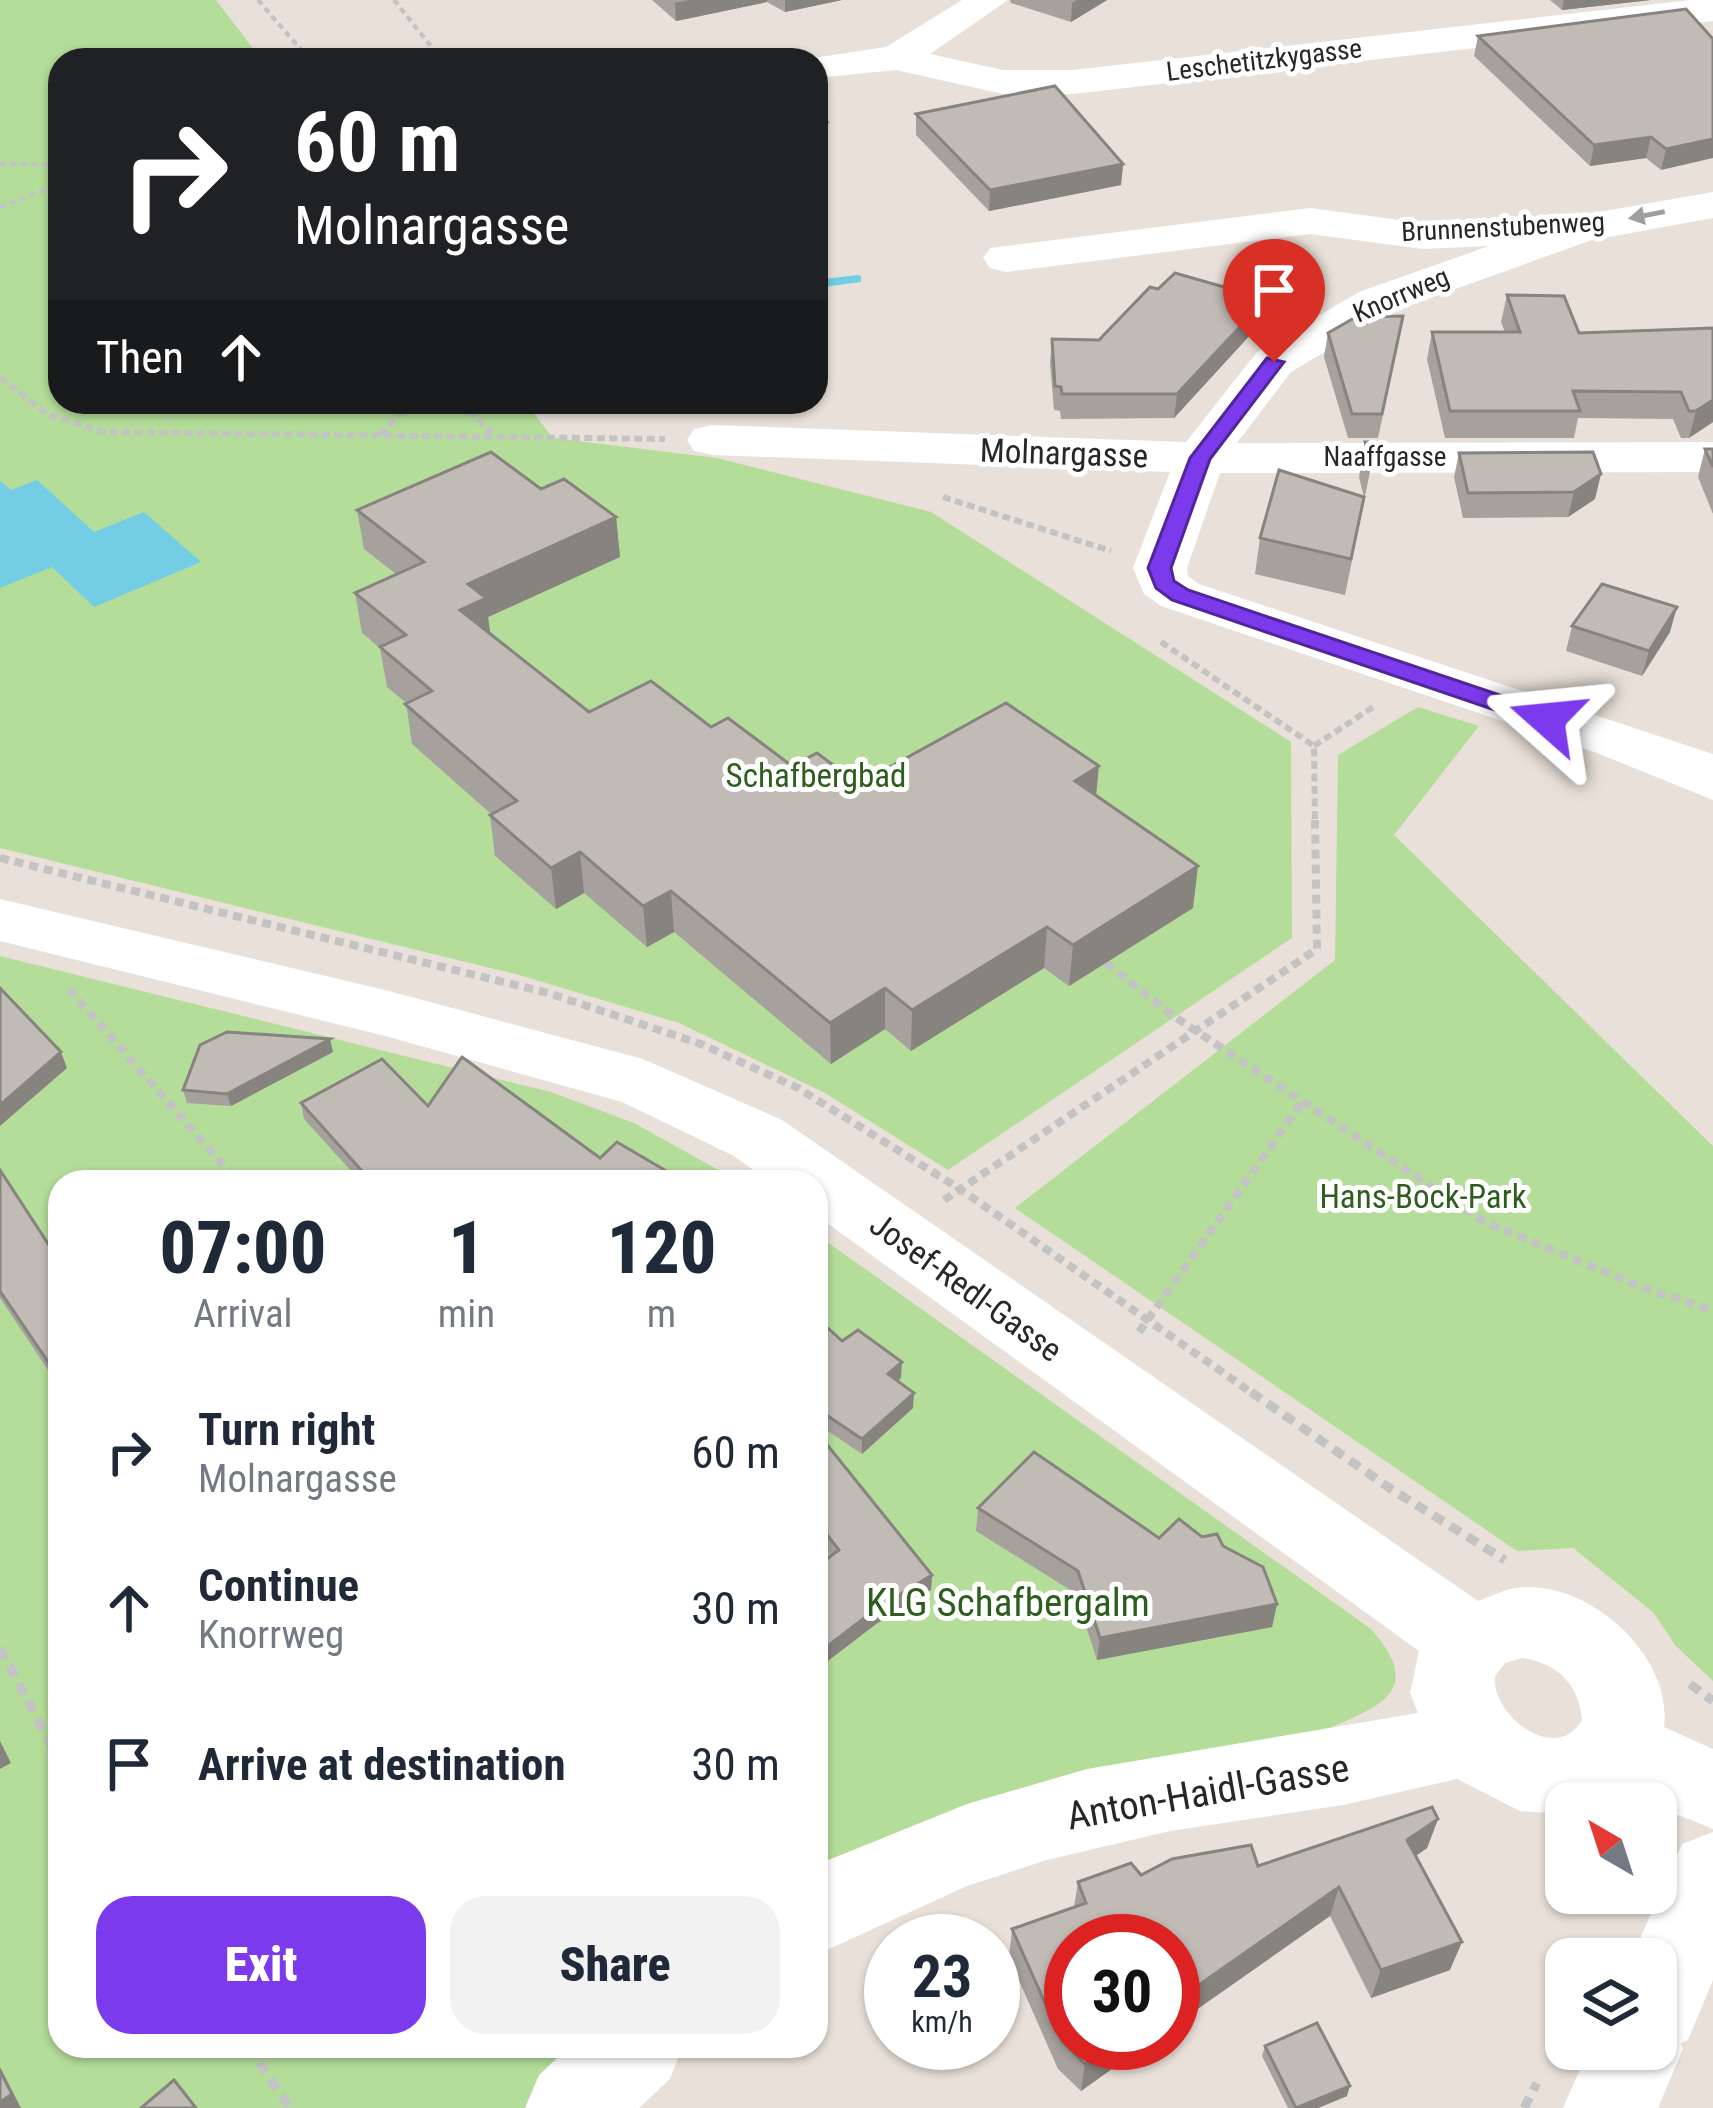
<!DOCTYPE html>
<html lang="en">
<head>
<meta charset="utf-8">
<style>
	body { margin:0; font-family:"Roboto Condensed",sans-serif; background:#f2f2f3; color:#1f2937; height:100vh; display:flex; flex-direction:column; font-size:45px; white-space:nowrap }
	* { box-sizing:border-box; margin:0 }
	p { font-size:39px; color:#747a83 }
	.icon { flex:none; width:66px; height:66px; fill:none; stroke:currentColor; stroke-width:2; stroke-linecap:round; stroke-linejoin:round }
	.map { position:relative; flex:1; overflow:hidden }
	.side { position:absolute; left:48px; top:1170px; width:780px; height:888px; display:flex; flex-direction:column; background:#fff; border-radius:36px; box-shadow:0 3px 9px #0004 }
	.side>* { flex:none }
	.banner { position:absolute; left:48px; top:48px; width:780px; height:366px; border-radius:36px; box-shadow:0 3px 9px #0004; background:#202124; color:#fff; overflow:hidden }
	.needle { width:78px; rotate:321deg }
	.tools { position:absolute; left:1545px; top:1782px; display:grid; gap:24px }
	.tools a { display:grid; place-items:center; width:132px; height:132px; border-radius:24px; background:#fff; box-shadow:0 3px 9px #0004; font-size:60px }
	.speed { position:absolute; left:864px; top:1914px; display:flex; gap:24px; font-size:60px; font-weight:700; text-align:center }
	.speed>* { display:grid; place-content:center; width:156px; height:156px; border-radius:50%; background:#fff; box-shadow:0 3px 9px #0004; line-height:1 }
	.speed small { font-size:30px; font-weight:400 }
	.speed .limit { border:18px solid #d22; background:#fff; color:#111 }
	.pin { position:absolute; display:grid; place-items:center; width:102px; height:102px; color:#fff; margin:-123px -51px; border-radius:50% 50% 50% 0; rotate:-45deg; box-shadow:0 0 12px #0007 }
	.pin .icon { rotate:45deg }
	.me { position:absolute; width:132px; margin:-66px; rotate:288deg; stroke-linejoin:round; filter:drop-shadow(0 0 9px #0008) }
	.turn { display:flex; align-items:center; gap:42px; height:252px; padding:0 48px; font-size:54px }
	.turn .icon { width:156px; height:156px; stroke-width:2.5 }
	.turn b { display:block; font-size:84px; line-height:102px }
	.then { display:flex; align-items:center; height:114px; padding:0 48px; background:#0003; gap:24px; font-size:45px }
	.eta { display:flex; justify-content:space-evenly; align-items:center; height:204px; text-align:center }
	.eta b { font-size:72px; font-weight:800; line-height:84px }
	.cta { display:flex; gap:24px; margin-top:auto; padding:24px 48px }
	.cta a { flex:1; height:138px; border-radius:36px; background:#7c3aed; color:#fff; font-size:48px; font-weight:800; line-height:138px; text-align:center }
	.cta a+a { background:#f2f2f3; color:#1f2937 }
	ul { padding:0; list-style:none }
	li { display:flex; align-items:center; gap:36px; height:156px; padding:0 48px }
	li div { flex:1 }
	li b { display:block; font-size:45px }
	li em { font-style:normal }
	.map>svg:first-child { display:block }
</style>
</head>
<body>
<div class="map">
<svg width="1713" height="2108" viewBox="0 0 1713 2108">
	<rect width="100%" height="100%" fill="#e9e1d9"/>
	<g fill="#b4dd99">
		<path d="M0 0H216L262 60H60V402H525L553 438 717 458 931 512 1291 742 1292 938 948 1170 825 1093 679 1023 519 975 0 848Z"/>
		<path d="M1418 707 1479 726 1394 835 1713 1146V1681L1675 1645 1653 1612 1573 1548 1517 1551 1015 1208 1335 960 1338 755Z"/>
		<path d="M0 956 551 1092 634 1123 740 1182H60V2046H607L543 2108H0Z"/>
		<path d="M816 1234 1371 1629C1425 1690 1382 1706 1325 1730L816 1879Z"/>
	</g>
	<path fill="#72cde5" d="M37 480 94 532 144 512 201 562 94 607 52 567 0 588V481L11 490Z"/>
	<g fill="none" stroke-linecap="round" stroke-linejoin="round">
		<path fill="#72cde5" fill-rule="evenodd" d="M857 275 861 276V282L816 288V280Z"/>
		<g stroke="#c3c3c3" stroke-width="4.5" stroke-dasharray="6 4.5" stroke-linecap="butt">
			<path d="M258 0 310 60"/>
			<path d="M394 0 442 60"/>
			<path d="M0 164 60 165"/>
			<path d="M0 207 60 184"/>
		</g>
		<g stroke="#c3c3c3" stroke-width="6" stroke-dasharray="8 4.5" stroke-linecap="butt">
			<path d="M0 377 47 414 103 432 665 439"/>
			<path d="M460 402 492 433"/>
			<path d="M649 402 670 414"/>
			<path d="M380 434 413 402"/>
			<path d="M943 497 1111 551"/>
			<path d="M1161 642 1314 746 1315 823"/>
			<path d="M1314 746 1373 707"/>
		</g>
		<g stroke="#c3c3c3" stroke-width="8" stroke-dasharray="9 6" stroke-linecap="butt">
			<path d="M0 858 548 993 701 1044 798 1088 960 1189 1255 1395"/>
			<path d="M1106 963 1175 1017 1485 1222 1644 1288 1713 1310"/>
			<path d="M69 989 238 1182"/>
			<path d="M944 1200 1317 949 1315 820"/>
			<path d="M1139 1332 1301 1104"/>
		</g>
		<g stroke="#c3c3c3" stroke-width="9" stroke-dasharray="12 8" stroke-linecap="butt">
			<path d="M1251 1392 1391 1489 1505 1560"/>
			<path d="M0 1648 60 1762"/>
			<path d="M1690 1684 1713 1701"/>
			<path d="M248 2046 290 2108"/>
			<path d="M1524 2108 1537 2083"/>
		</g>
		<g fill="#fff" fill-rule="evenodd">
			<path d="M962 0H1008L930 54 1003 70H1073L1691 0H1713V21L1073 94H1003L896 70 816 78V60H800L886 47Z"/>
			<path d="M1713 192V218L1592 240 1391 312 1291 372 1237 443 1713 442V472L1220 473 1187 568 1188 576 1199 584 1713 754V800L1597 753 1161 606 1144 594 1133 568 1170 472 712 455 694 451 687 440 694 429 712 425 1186 442 1257 352 1359 292 1489 246 1423 249 1310 234 1006 272 990 268 983 258 990 248 1310 208 1423 223 1582 215Z"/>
			<path d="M0 899 385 990 643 1059 782 1120 1478 1601C1492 1596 1509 1587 1524 1587 1593 1584 1673 1657 1664 1727L1713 1749V1829L1624 1793 1599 1803H1566V1814L1520 1811 1457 1779 1343 1805 1170 1831 1047 1860 967 1886 816 1955V1866L821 1863 967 1804 1087 1769 1418 1713 1410 1693 1419 1651 816 1215V1182H770L734 1156 622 1102 385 1036 0 941ZM1522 1658C1557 1663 1579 1684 1582 1720 1556 1765 1491 1716 1495 1676L1505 1663Z"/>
			<path d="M1713 1832V1980L1688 2040 1681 2043 1683 2049 1658 2108H1563L1589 2049H1656V1959H1631L1682 1844Z"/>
			<path d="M570 2046H683L670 2079 639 2108H525L539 2075Z"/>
		</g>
	</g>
	<g fill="#a6a19d">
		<path d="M652 0H842L785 12 767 2 676 21Z"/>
		<path d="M1010 0H1107L1071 22 1011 3Z"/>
		<path d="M1550 0H1651L1562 10Z"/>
		<path d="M1478 36 1713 39 1661 170 1646 158 1590 166 1474 56Z"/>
		<path d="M916 114 1123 164 1121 185 989 211 916 135Z"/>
		<path d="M1158 289 1266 299 1262 322 1174 418 1061 419 1060 411 1054 410 1050 363 1052 339 1099 340Z"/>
		<path d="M1507 295 1579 333 1713 328V422L1689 438H1681L1673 419 1578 418 1574 438H1445L1427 359 1432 332H1505L1501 322Z"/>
		<path d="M1328 333 1399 340 1378 438H1348L1324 357Z"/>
		<path d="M1365 442H1376L1345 595 1255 574 1260 538 1364 497 1359 477Z"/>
		<path d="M1705 449H1713V514L1698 477Z"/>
		<path d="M1459 453 1595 499 1568 517 1463 518 1454 477Z"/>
		<path d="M541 489 616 517 620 557 488 617 490 634 589 712 711 727 792 766 859 784 1096 795 1193 908 1069 986 1044 968 911 1051 885 1029 831 1064 674 932 647 947 584 893 556 909 495 856 490 815 491 814 412 744 406 703 387 687 380 648 362 633 355 593 396 574 364 549 357 510Z"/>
		<path d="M1572 626 1670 632 1642 676 1566 651Z"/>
		<path d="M333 1052 231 1106 187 1103 183 1090Z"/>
		<path d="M301 1103 428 1106 685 1182H361L304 1119Z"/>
		<path d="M0 1170 60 1262V1388L0 1298Z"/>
		<path d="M816 1317 842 1341 901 1378 897 1381 913 1408 862 1454 816 1423Z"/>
		<path d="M816 1431 932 1575 931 1590 876 1624 816 1670V1567L831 1556 816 1536Z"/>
		<path d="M978 1508 1159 1538 1202 1537 1223 1546 1277 1604 1272 1627 1097 1660 1075 1593 976 1531Z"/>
		<path d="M1438 1819 1427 1848 1415 1856 1450 1970 1371 1998 1330 1916 1186 2017 1071 2043H1148L1081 2091 1058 2069 1009 1958 1012 1929 1074 1907 1078 1882 1258 1866Z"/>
		<path d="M1265 2046 1347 2096 1318 2108H1288L1262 2056Z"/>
	</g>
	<g fill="#87837f">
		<path d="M688 0H767V2L676 21 675 3Z"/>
		<path d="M785 0H842L785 12Z"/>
		<path d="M1077 0H1107L1071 22 1072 3Z"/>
		<path d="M1564 0H1651L1562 10Z"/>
		<path d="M827 122V145L816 147V125Z"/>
		<path d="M1651 137 1646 158 1590 166 1594 145Z"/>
		<path d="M1713 139V158L1661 170 1666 149Z"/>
		<path d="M1123 164 1121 185 989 211 990 190Z"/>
		<path d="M1266 299 1262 322 1174 418 1177 394Z"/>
		<path d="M1713 400V422L1689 438 1696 411Z"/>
		<path d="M1601 474 1595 499 1568 517 1574 492Z"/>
		<path d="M616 517 620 557 488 617 491 638 460 610 468 584Z"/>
		<path d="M1677 607 1670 632 1642 676 1649 651Z"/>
		<path d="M1099 766 1095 807 1075 781Z"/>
		<path d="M580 852 584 893 556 909 551 868Z"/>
		<path d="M1198 866 1193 908 1069 986 1073 945Z"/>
		<path d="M671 891 674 932 647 947 643 906Z"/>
		<path d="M1047 927 1044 968 911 1051 912 1010Z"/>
		<path d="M885 988V1029L831 1064 830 1023Z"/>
		<path d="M330 1039 333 1052 231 1106 227 1094Z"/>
		<path d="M61 1052 67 1068 0 1126V1105Z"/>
		<path d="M902 1362 901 1378 887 1389 888 1374Z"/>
		<path d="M60 1366V1388L53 1369Z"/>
		<path d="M914 1393 913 1408 862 1454V1439Z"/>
		<path d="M932 1575 931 1590 876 1624 816 1670V1655L876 1609Z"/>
		<path d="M1277 1604 1272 1627 1097 1660 1100 1638Z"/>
		<path d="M0 1741 11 1763 0 1769Z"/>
		<path d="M1438 1819 1427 1848 1396 1870 1407 1840Z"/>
		<path d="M1339 1887 1330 1916 1186 2017 1173 2022V1996Z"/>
		<path d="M1462 1942 1450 1970 1371 1998 1381 1970Z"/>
		<path d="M1116 2043H1148L1081 2091 1085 2064Z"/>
		<path d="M0 2067 21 2108H0Z"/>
		<path d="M1350 2086 1347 2096 1318 2108H1299Z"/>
	</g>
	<g fill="#c1bbb6" stroke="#87837f" stroke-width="3">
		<path d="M1686 9 1713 39V139L1666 149 1651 137 1594 145 1478 36Z"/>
		<path d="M1055 86 1123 164 990 190 916 114Z"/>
		<path d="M816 111 827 122 816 125Z"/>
		<path d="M1175 273 1266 299 1177 394H1062L1061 387 1055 386 1052 339 1099 340 1150 287 1158 289Z"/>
		<path d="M1507 295 1564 296 1579 333 1713 328V400L1696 411H1689L1681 392 1573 391 1580 411H1450L1432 332H1520Z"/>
		<path d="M1403 316 1382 414H1352L1328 333 1356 317Z"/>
		<path d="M1365 442H1376L1371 464Z"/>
		<path d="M1705 449H1713V467Z"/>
		<path d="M491 452 541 489 564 479 616 517 468 584 486 598 460 610 589 712 651 681 711 727 728 718 792 766 817 753 859 784 1006 703 1099 766 1075 781 1198 866 1073 945 1047 927 912 1010 885 988 830 1023 671 891 643 906 580 852 551 868 490 815 517 801 405 704 432 691 380 647 406 635 355 593 424 562 357 510Z"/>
		<path d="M1593 452 1601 474 1574 492 1468 493 1459 453Z"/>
		<path d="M1279 470 1364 497 1351 559 1260 538Z"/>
		<path d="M1602 584 1677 607 1649 651 1572 626Z"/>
		<path d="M0 988 61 1052 0 1105Z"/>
		<path d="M227 1032 330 1039 227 1094 183 1090 200 1045Z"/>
		<path d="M462 1057 600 1158 617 1142 685 1182H370L371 1181 301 1103 382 1059 428 1106Z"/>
		<path d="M0 1170 60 1262V1366L53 1369 0 1291Z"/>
		<path d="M816 1317 842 1341 858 1330 902 1362 888 1374 914 1393 862 1439 816 1408Z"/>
		<path d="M816 1431 932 1575 876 1609 816 1655V1567L839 1550 816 1521Z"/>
		<path d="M1034 1452 1159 1538 1179 1519 1202 1537 1217 1534 1223 1546 1263 1567 1277 1604 1100 1638 1078 1571 978 1508Z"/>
		<path d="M1432 1807 1438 1819 1407 1840 1462 1942 1381 1970 1339 1887 1193 1989 1173 1996V1941H1071V2043H1116L1085 2064 1062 2041 1012 1929 1086 1903 1078 1882 1131 1863 1141 1875 1172 1859 1251 1845 1258 1866Z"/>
		<path d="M1317 2023 1350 2086 1296 2108 1265 2046Z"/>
		<path d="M0 2071 12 2094 0 2102Z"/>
		<path d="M174 2080 196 2108H141Z"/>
	</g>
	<defs><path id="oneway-solid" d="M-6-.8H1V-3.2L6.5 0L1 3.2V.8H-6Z" transform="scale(3)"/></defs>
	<use fill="#9e9e9e" href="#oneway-solid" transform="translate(1647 215) rotate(169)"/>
	<path fill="#7c3aed" stroke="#51269a" stroke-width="3" d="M1267 358 1284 362 1210 459 1171 568 1174 581 1188 590 1556 714V725H1539L1172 600 1156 588 1148 568 1190 458Z"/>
	<g text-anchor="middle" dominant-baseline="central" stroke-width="10" stroke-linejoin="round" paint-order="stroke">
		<g font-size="27" fill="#272727" stroke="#fff">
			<text transform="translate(1264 60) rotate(-7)">Leschetitzkygasse</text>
			<text transform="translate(1503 227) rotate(-3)">Brunnenstubenweg</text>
			<text transform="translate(1401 295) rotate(-23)">Knorrweg</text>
			<text x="1385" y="457">Naaffgasse</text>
		</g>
		<g font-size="33" fill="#272727" stroke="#fff">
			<text transform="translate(1064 453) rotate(2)">Molnargasse</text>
			<text transform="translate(966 1287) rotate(36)">Josef-Redl-Gasse</text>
		</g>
		<g font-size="33" fill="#2e5e1d" stroke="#fff">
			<text x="816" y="775">Schafbergbad</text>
			<text x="1423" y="1196">Hans-Bock-Park</text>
		</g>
		<g font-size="39" fill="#2e5e1d" stroke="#fff">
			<text x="1008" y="1603">KLG Schafbergalm</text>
		</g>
		<g font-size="39" fill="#272727" stroke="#fff">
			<text transform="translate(1208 1792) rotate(-10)">Anton-Haidl-Gasse</text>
		</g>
	</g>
</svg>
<div class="tools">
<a><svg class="needle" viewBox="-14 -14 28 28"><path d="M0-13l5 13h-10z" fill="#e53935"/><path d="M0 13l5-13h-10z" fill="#747a83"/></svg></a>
<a><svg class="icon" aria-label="layers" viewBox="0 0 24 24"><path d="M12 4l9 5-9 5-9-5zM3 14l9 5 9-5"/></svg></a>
</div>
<div class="speed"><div>23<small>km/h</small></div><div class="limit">30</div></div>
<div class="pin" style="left:1274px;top:362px;background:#d93025"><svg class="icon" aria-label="arrive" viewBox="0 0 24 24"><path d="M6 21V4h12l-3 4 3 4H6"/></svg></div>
<svg class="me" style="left:1547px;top:719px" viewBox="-20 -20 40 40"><path d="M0-17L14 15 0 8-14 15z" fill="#7c3aed" stroke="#fff" stroke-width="4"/></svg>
<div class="banner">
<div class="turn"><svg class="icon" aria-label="right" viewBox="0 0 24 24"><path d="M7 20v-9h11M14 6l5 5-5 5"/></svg><div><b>60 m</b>Molnargasse</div></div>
<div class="then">Then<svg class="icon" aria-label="ahead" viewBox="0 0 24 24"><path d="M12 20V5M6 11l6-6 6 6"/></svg></div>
</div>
<section class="side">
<div class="eta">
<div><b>07:00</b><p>Arrival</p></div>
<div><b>1</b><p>min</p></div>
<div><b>120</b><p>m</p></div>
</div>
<ul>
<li><svg class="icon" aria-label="right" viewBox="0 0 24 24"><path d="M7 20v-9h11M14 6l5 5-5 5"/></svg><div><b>Turn right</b><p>Molnargasse</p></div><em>60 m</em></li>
<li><svg class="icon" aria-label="ahead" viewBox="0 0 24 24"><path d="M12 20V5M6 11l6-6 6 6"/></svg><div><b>Continue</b><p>Knorrweg</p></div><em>30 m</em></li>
<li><svg class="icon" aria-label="arrive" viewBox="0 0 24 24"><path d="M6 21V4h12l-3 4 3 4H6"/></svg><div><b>Arrive at destination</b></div><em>30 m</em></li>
</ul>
<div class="cta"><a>Exit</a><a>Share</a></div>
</section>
</div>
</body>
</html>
